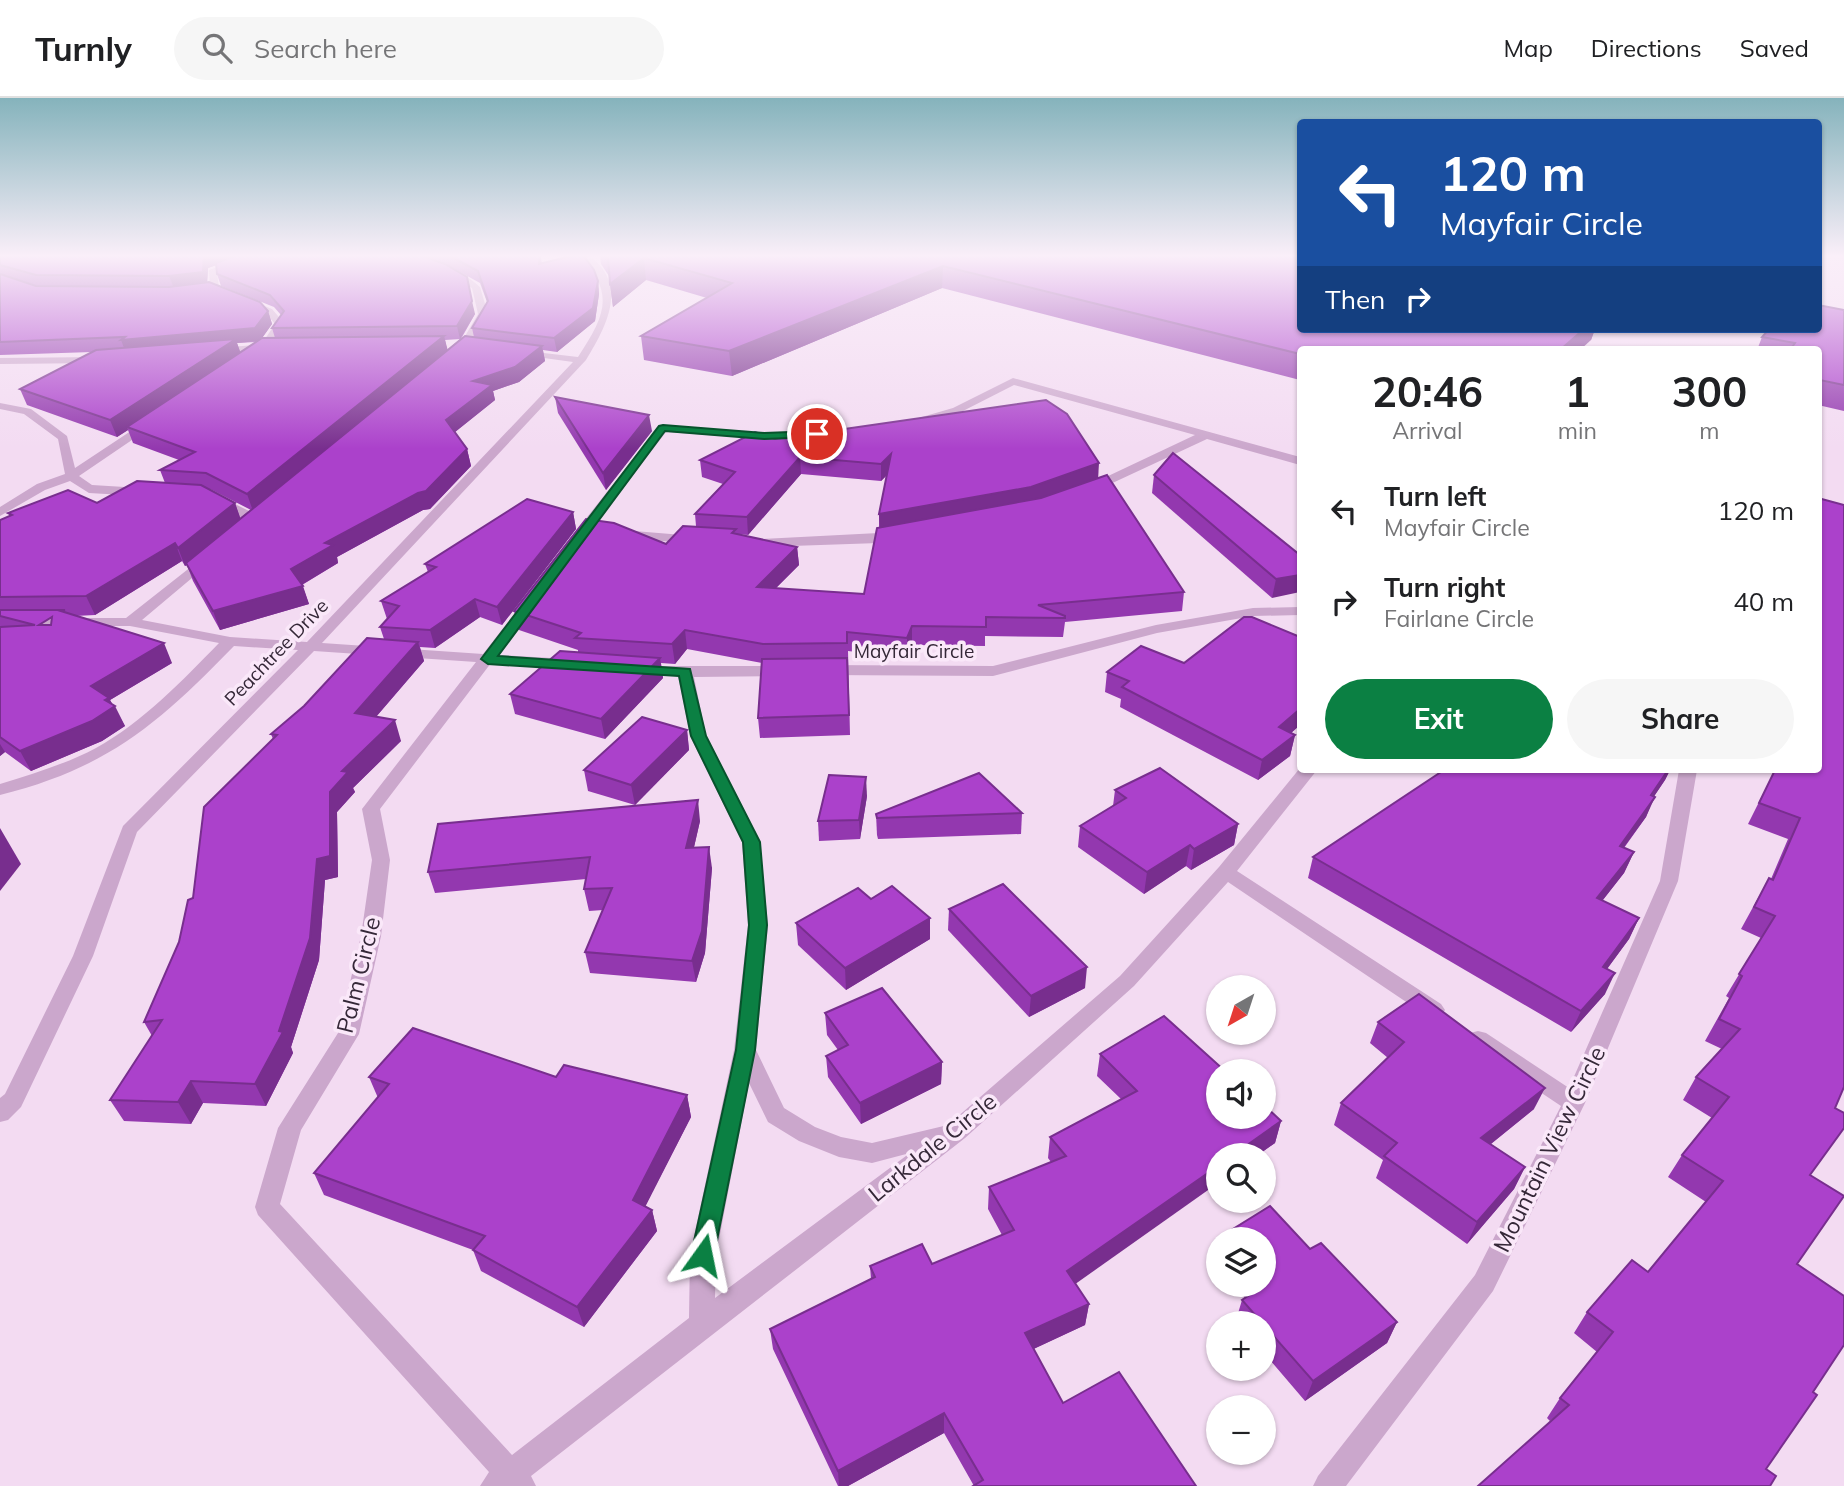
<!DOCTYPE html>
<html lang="en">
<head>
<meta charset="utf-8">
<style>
	body { margin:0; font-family:Mulish,sans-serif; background:#f6f6f6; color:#202124; height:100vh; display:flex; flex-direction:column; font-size:26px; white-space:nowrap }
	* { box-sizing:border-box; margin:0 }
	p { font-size:23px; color:#757577 }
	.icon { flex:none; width:38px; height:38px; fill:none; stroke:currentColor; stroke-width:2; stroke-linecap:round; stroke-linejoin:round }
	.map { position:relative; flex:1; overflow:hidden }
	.details { position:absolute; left:1297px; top:248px; width:525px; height:427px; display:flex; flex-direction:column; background:#fff; border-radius:7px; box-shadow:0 2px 5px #0004 }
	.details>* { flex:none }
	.banner { position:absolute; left:1297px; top:21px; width:525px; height:214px; border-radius:7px; box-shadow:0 2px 5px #0004; background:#1a4fa0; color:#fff; overflow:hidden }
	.needle { width:46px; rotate:219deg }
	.fabs { position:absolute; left:1206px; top:877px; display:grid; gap:14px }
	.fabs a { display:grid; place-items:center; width:70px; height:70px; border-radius:50%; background:#fff; box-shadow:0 2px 5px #0004; font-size:35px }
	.pin { position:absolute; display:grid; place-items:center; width:60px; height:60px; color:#fff; margin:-30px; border:4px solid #fff; border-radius:50%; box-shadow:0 2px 7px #0007 }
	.me { position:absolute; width:77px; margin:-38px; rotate:12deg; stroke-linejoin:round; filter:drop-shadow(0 0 5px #0008) }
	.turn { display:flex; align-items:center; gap:24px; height:147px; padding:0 28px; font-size:32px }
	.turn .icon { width:91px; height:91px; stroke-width:2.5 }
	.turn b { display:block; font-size:49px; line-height:60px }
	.then { display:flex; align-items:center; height:66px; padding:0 28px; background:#0003; gap:14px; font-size:26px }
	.eta { display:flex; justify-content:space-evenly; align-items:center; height:119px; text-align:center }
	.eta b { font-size:42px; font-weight:700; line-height:49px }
	.button { display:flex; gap:14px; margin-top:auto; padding:14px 28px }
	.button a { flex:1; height:80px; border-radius:42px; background:#0b8043; color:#fff; font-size:28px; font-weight:700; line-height:80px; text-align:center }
	.button a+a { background:#f6f6f6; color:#202124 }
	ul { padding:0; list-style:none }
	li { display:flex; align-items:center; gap:21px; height:91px; padding:0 28px }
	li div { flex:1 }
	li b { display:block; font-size:26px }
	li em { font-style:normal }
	header { display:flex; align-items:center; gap:42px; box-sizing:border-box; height:98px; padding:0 35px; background:#fff; border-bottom:2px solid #e0e0e0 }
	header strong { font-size:33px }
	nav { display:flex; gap:38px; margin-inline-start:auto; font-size:24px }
	.search { width:490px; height:63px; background:#f6f6f6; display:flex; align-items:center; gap:18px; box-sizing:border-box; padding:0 24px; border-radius:38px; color:#757577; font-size:26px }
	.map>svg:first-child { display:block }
</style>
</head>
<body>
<header>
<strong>Turnly</strong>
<div class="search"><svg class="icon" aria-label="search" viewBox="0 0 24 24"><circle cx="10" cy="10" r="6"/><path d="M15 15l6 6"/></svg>Search here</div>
<nav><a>Map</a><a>Directions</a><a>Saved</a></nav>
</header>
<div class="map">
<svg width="1844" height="1388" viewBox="0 0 1844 1388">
	<rect width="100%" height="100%" fill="#f3dbf2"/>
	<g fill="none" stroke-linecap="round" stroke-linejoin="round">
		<g fill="#cba7cc" fill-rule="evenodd">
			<path d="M252 157H264L217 175 219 190 272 211 285 226 273 243 270 244 265 241 275 226 266 215 210 191 209 172Z"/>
			<path d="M399 157C426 157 461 171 480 189L488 216 469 249 458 258 449 256 461 245 478 216 472 190 449 176Z"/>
			<path d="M579 157H588C630 186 606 229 586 262L322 545 483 556 525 502 530 501 537 505 498 557 569 561 577 566 569 571 491 565 380 711 390 762 381 838 359 936 301 1032 280 1106 512 1357 689 1220 690 1157 734 952 748 827 742 744 690 638 678 578 639 576 631 571 634 568H785L793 573 785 578 694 579 706 638 760 744 768 827 756 952 784 1010 815 1029 841 1039 872 1045 948 1027 1120 878 1219 769 1300 670 1317 672 1237 773 1441 906 1445 912 1441 918 1434 920 1427 918 1228 784 1134 888 965 1040 531 1378 536 1388H480L489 1374 258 1117 255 1109 278 1030 338 935 361 838 372 762 362 711 476 564 314 553 137 734 93 858 21 1009 8 1022 0 1024V1000L5 996 73 858 123 728 298 552 234 548C158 626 108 670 0 697V686C32 676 66 666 96 650 143 624 182 583 219 545L130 528H0V520H126L206 457 213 461 211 464 142 522 230 539 307 544 573 264 522 257 517 254 518 252 578 259C605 218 616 195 579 157ZM749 985 768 1024 799 1043 839 1059 872 1065 910 1055 715 1200 716 1157Z"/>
			<path d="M271 246 275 247V251L215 256 210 253 215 250Z"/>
			<path d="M0 260 100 259 105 262 100 265 0 266Z"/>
			<path d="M1013 280 1300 359V367L1207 341 1091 395 1085 391 1087 388 1195 337 1014 287 961 314 914 326 908 323 953 310Z"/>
			<path d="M0 305 31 311 67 338 75 370 146 323H154V327L79 378 92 387 141 390 147 394 141 398 89 395 70 383 45 392 0 418V409L37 386 65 376 58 341 24 316 0 311Z"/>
			<path d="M663 327 764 335 824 333 830 336 824 339 764 341 666 334 583 443H573V437L659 328Z"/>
			<path d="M217 397 259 418 260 421 259 424H249L213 404V398Z"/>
			<path d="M622 432 695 438 702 442 695 446 617 439V433Z"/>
			<path d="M898 434 903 435V441L879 445 762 449 755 445 762 441Z"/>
			<path d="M1300 509V517L1253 518 1157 535 993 578 824 577 816 572 824 567 993 568 1156 527 1253 510Z"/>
			<path d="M1679 672H1697L1678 783 1585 1005 1493 1193 1346 1388H1313L1318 1378 1475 1177 1561 1008 1470 947 1467 941 1470 935 1478 933 1486 935 1569 990 1660 783Z"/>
		</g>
	</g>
	<g fill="#9338af" fill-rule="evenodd">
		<path d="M0 157H540L542 165 598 183 599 196 595 223 557 254 543 252 545 263 519 284 493 293 495 302 455 334 467 351 471 368 430 411 423 412 337 459 338 465 302 487 309 506 220 532 193 483 187 467 185 468 182 463 95 517 75 518 172 565 110 602 125 628 102 643 31 673 5 654 0 658V422L10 418 8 415 97 405 165 385 160 372 179 362 133 345 128 332 117 339 27 307 20 291 92 254 0 257ZM420 157 442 164 480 185 487 204 472 230 474 239 461 241 475 216ZM216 167 217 176 221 188 274 209 281 217 272 230 275 240H262L272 226 268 213 207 185 208 170ZM460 241 447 252 445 242ZM257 244 240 254 237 245ZM209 391 212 392 251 412 240 420 235 405ZM52 519 51 527H39Z"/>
		<path d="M600 157H1300V231H1595L1591 242 1300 252V282L942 190 732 278 644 262 641 238 707 200 646 182 613 209 609 178 601 166Z"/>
		<path d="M1844 212V313L1818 307V252H1757L1762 239Z"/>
		<path d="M555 299 652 333 606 392 558 315Z"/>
		<path d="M775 341 1098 380 1184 494 1182 513 1065 524 1063 539 985 538V548L912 547 907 560 848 553 850 637 760 640 758 620 762 565 687 551 675 566 661 565 663 580 605 641 515 616 510 596 578 554V552L519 532 514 513 666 446 696 428 695 416 723 386 702 379 700 362ZM801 376 881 383 887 377 879 416V429L864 496 776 490 799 467 797 449 736 436 748 437Z"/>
		<path d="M1154 377 1300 457 1272 500 1152 395Z"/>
		<path d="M573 414 576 431 502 527 480 519 435 550 420 549 424 563 376 619 401 643 353 690 355 694 337 714 338 779 325 782 319 862 291 949 293 955 266 1008 203 1005 191 1026 124 1023 110 1002 152 938 144 924 179 844 193 800 273 641 271 636 384 541 380 529 387 521 381 503 428 474 425 466Z"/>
		<path d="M1300 539V627L1291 635 1295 637 1290 658 1258 682 1120 609 1121 601 1105 594 1107 574 1184 565Z"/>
		<path d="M687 632 689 652 635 707 588 693 584 672Z"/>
		<path d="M1668 672H1670L1665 682 1654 698 1646 719 1624 750 1634 754 1624 775 1602 803 1639 820 1629 841 1607 871 1605 896 1571 934 1308 780 1313 759Z"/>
		<path d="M1775 672H1818L1835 1010 1810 1077 1844 1098 1550 1323 1547 1320 1560 1300 1597 1254 1574 1235 1587 1214 1648 1174 1706 1104 1668 1079 1682 1057 1712 1020 1683 1002 1696 979 1722 951 1705 943 1729 900 1726 898 1761 840 1741 831 1769 780 1771 781 1788 741 1748 726Z"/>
		<path d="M1115 692 1238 726 1234 747 1191 772 1186 768 1144 796 1078 749 1080 728 1113 708Z"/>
		<path d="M867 698 860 741 819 743 818 723Z"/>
		<path d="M1022 715 1021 736 878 741 877 737 876 716Z"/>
		<path d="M700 723 694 749 712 770 705 855 696 884 590 875 585 854 603 812 589 813 584 791 586 781 435 795 428 774Z"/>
		<path d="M871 801 930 820V841L846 892 798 847 796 825Z"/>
		<path d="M949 811 1085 890 1029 919 948 832Z"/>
		<path d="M825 915 942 964 941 986 861 1026 828 979 826 958 838 952 827 937Z"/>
		<path d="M1378 924 1534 1011 1491 1046 1525 1069 1514 1091 1467 1146 1376 1080 1383 1062 1334 1027 1341 1005 1388 960 1370 945Z"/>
		<path d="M1100 956 1281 1023 1275 1045 1258 1057H1218L1075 1186 1089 1206 1085 1227 1033 1251 1063 1305 1196 1388H974L944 1335 848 1388H838L773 1251 770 1231 871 1181 870 1168 932 1166 1002 1137 988 1111 989 1089 1051 1064 1048 1060 1050 1039 1121 1001 1097 978Z"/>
		<path d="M369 979H556L687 997 691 1019 645 1108 652 1112 657 1133 584 1229 481 1173 473 1152 324 1097 314 1075 378 1000Z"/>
		<path d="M1270 1108 1310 1151 1321 1145 1397 1224 1387 1245 1305 1303 1264 1255V1225H1238L1236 1222 1242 1202 1245 1200 1233 1186H1264V1141H1218V1170L1211 1162 1217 1141Z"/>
	</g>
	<g fill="#782e8e">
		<path d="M206 157H245L208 170 207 187 174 190 169 178Z"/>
		<path d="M644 160 646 182 613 209 610 186Z"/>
		<path d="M943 168 942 190 732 278 729 253Z"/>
		<path d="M598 183 599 196 595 223 557 254 554 240Z"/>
		<path d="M472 203 475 216 460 241 457 228Z"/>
		<path d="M268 213 272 226 260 243 237 245 241 256 127 329 128 332 117 339 110 322 126 255 121 242Z"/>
		<path d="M1584 231H1595L1591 242 1580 252H1560Z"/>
		<path d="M444 238 448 253 253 413 247 396Z"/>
		<path d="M542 248 545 263 519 284 493 293 495 302 450 338 446 322 473 283Z"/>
		<path d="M649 317 652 333 606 392 603 375Z"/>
		<path d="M467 351 471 368 430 411 423 412 337 459 338 465 298 489 303 488 309 506 220 532 213 513 291 471 325 445Z"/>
		<path d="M891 356V373L881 383V366Z"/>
		<path d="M800 359 801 376 748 437 747 419Z"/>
		<path d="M1099 365 1098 382 1030 406 880 434 879 416Z"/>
		<path d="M235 405 241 422 185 468 178 450Z"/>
		<path d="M573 414 576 431 502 527 497 509Z"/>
		<path d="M175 445 182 463 95 517 86 498Z"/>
		<path d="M797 449 799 467 759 507 757 489Z"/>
		<path d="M1300 477V494L1272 500 1276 481Z"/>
		<path d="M475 501 480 519 435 550 430 532Z"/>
		<path d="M912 528V547L907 560V540Z"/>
		<path d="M685 532 687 551 675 566 672 546Z"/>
		<path d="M418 544 424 563 362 635 355 615Z"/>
		<path d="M164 545 172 565 110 602 114 609 115 608 125 628 102 643 31 673 20 653 91 588Z"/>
		<path d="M660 560 663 580 605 641 601 621Z"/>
		<path d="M1300 611V627L1274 650 1279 629Z"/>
		<path d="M395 622 401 643 353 690 355 694 337 714 338 779 325 782 319 862 291 949 293 955 266 1008 255 986 279 933 317 761 330 694 342 673Z"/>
		<path d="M687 632 689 652 635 707 631 687Z"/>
		<path d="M1295 637 1290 658 1258 682 1262 662Z"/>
		<path d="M0 646 5 654 0 658Z"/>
		<path d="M1668 672H1670L1665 682 1643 715 1655 699 1646 719 1610 768 1620 748Z"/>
		<path d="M866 679 867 698 860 741 859 722Z"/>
		<path d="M698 702 700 723 689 771 686 750Z"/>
		<path d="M1238 726 1234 747 1191 772 1194 751Z"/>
		<path d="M0 730 21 766 0 793Z"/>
		<path d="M1190 747 1186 768 1144 796 1147 774Z"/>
		<path d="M709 749 712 770 705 855 696 884 692 863Z"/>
		<path d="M1634 754 1624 775 1588 821 1597 800Z"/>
		<path d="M930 820V841L846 892 845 870Z"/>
		<path d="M1639 820 1629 841 1593 890 1603 869Z"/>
		<path d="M1087 869 1085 890 1029 919 1031 898Z"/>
		<path d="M1615 875 1605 896 1571 934 1581 913Z"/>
		<path d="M942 964 941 986 861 1026 860 1005Z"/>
		<path d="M191 983 203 1005 191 1026 178 1004Z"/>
		<path d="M1545 990 1534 1011 1472 1061 1481 1040Z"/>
		<path d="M687 997 691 1019 638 1123 633 1102Z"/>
		<path d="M1281 1023 1275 1045 1258 1057H1233Z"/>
		<path d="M1218 1068V1085L1064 1194 1067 1173Z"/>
		<path d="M1525 1069 1514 1091 1467 1146 1477 1124Z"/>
		<path d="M652 1112 657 1133 584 1229 577 1209Z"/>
		<path d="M1089 1206 1085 1227 1023 1256 1025 1235Z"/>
		<path d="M1397 1224 1387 1245 1305 1303 1313 1283Z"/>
		<path d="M944 1315V1335L848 1388H839L838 1373Z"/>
	</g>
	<g fill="#ab41cb" stroke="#782e8e" stroke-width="2" fill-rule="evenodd">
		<path d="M0 157H206L204 158 203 174 169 178 36 177 0 167Z"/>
		<path d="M236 157H420L445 166 467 179 472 203 457 228 272 230 284 213 270 197 217 176 216 165Z"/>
		<path d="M448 157H540L539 166 575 157H583L594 172 598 183 593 210 554 240 472 230 488 203 478 173Z"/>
		<path d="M607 157H1300V231H1584L1560 252H1300V256L943 168 729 253 641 238 732 185 644 160 610 186 608 159Z"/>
		<path d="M0 176 36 188 169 189 209 184 260 204 268 213 255 230 121 242 125 239 0 244Z"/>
		<path d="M1818 207 1844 212V287L1820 282 1818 284V252H1790L1795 245 1762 239 1769 231H1818Z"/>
		<path d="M444 238 247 396 206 375 160 372 195 354 127 329 262 240Z"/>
		<path d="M465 238 542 248 515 269 473 283 492 287 446 322 467 351 426 393 418 395 325 445 333 447 291 471 303 488 213 513 186 465Z"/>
		<path d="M236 241 110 322 20 291 96 252Z"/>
		<path d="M555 299 649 317 603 375Z"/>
		<path d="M1046 302 1067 316 1099 365 1031 389 879 416 891 356 881 366 800 359 747 419 695 416 735 374 700 362 755 334 775 341Z"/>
		<path d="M1173 355 1300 457V477L1276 481 1154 377Z"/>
		<path d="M1107 377 1184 494 1038 507 1065 518V520L986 519V529L912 528 907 540 847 534V545L763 546 685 532 672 546 575 540 581 535 514 513 586 421 614 425 666 446 683 428 736 431 732 435 797 449 757 489 864 496 877 430 1041 400Z"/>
		<path d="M137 383 201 387 235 405 178 450 175 445 86 498 0 499V422L12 417 8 415 68 392 97 405Z"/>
		<path d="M1818 400 1844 407V989L1835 1010 1844 1015V1030L1810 1077 1844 1098 1797 1166 1844 1198V1247L1813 1294 1817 1297 1766 1371 1776 1378 1770 1388H1478L1569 1307 1560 1300 1613 1234 1587 1214 1632 1162 1648 1174 1723 1083 1682 1057 1729 999 1696 979 1740 931 1719 921 1742 878 1739 876 1775 818 1754 809 1769 780 1773 782 1800 720 1759 705 1775 672H1818Z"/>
		<path d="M527 401 573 414 497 509 475 501 430 532 380 529 399 508 381 503 436 469 425 466Z"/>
		<path d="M0 512H65L61 513 164 545 91 588 109 600 105 602 115 608 92 623 20 653 0 639V529L35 527 0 518ZM52 519 51 527H39Z"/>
		<path d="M1244 519H1252L1300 539V611L1279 629 1295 637 1262 662 1122 589 1129 583 1107 574 1141 548 1184 565Z"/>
		<path d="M367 540 418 544 355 615 395 622 342 673 348 674 330 694V758L317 761 310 840 279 933 283 934 255 986 191 983 178 1004 110 1002 162 922 144 924 179 844 188 802 193 800 204 709 277 637 271 636 304 608Z"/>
		<path d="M560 553 660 560 601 621 510 596Z"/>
		<path d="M847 560 849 617 758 620 762 561Z"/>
		<path d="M642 619 687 632 631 687 584 672Z"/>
		<path d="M1160 670 1238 726 1194 751 1190 747 1147 774 1080 728 1126 700 1115 692Z"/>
		<path d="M1444 672H1668L1651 697 1655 699 1620 748 1634 754 1597 800 1639 820 1603 869 1615 875 1581 913 1313 759Z"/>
		<path d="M979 675 1022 715 877 720 876 716Z"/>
		<path d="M829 677 866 679 859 722 818 723Z"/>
		<path d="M698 702 686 750 709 749 702 833 692 863 585 854 612 790 584 791 590 759 428 774 438 726Z"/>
		<path d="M1003 786 1087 869 1031 898 949 811Z"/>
		<path d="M892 788 930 820 845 870 796 825 858 790 871 801Z"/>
		<path d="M882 890 942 964 860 1005 826 958 848 947 825 915Z"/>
		<path d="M1419 896 1545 990 1481 1040 1525 1069 1477 1124 1384 1058 1397 1045 1341 1005 1404 944 1378 924Z"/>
		<path d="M1164 918 1225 973H1218V1018H1264V1007L1281 1023 1233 1057H1218V1068L1067 1173 1089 1206 1025 1235 1063 1305 1119 1274 1196 1388H973L983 1382 944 1315 838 1373 770 1231 875 1179 870 1168 922 1146 932 1166 1014 1132 989 1089 1066 1058 1050 1039 1137 993 1100 956Z"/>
		<path d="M413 930 556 979 564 967 687 997 633 1102 652 1112 577 1209 473 1152 485 1138 314 1075 389 986 369 979Z"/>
		<path d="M1270 1108 1310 1151 1321 1145 1397 1224 1313 1283 1242 1202 1260 1190 1258 1186H1264V1141H1218V1142L1217 1141Z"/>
	</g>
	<linearGradient id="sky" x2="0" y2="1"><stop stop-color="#85b3bc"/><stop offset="0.45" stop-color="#faeff9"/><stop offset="1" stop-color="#faeff9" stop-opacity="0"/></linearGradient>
	<rect width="1844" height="351" fill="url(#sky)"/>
	<path fill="#0b8043" stroke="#07532c" stroke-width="2" d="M663 327 764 335 817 333 822 336 817 339 764 341 665 333 498 558 690 571 706 638 760 744 767 827 755 952 714 1157 711 1165 703 1168 694 1165 691 1157 736 952 749 827 743 744 691 638 679 578 488 566 481 561 659 328Z"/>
	<g text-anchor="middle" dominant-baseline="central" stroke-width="7" stroke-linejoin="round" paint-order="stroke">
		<g font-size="19" fill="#352838" stroke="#fae8f9">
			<text x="914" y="553">Mayfair Circle</text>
			<text transform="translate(276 554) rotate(-46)">Peachtree Drive</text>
		</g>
		<g font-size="23" fill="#352838" stroke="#fae8f9">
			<text transform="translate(358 877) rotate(-76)">Palm Circle</text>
			<text transform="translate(932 1049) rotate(-39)">Larkdale Circle</text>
			<text transform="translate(1549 1051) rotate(-64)">Mountain View Circle</text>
		</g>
	</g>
</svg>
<div class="fabs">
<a><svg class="needle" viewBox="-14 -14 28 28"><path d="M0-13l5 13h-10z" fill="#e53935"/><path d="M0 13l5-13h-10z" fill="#757577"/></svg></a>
<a><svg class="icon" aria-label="sound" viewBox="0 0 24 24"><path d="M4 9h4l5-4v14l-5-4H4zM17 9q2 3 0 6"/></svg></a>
<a><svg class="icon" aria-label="search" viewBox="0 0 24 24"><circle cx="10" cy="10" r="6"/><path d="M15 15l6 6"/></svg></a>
<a><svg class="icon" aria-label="layers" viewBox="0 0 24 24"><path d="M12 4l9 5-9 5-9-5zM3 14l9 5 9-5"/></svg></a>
<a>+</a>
<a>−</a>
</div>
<div class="pin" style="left:817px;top:336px;background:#d93025"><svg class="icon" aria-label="arrive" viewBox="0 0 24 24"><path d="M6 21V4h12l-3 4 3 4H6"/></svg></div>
<svg class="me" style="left:703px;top:1157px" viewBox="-20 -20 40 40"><path d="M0-17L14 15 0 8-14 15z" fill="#0b8043" stroke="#fff" stroke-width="4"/></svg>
<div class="banner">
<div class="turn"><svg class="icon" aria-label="left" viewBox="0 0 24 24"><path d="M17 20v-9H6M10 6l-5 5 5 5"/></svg><div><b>120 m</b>Mayfair Circle</div></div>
<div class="then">Then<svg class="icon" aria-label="right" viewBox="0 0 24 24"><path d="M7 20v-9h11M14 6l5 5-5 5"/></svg></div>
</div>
<section class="details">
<div class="eta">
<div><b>20:46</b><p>Arrival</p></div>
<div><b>1</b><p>min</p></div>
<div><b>300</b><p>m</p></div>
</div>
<ul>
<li><svg class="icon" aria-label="left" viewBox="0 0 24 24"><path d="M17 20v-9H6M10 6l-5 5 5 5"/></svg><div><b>Turn left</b><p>Mayfair Circle</p></div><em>120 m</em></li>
<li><svg class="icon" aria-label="right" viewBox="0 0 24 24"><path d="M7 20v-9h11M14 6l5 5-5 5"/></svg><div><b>Turn right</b><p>Fairlane Circle</p></div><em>40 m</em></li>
</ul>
<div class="button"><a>Exit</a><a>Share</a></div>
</section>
</div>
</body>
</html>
